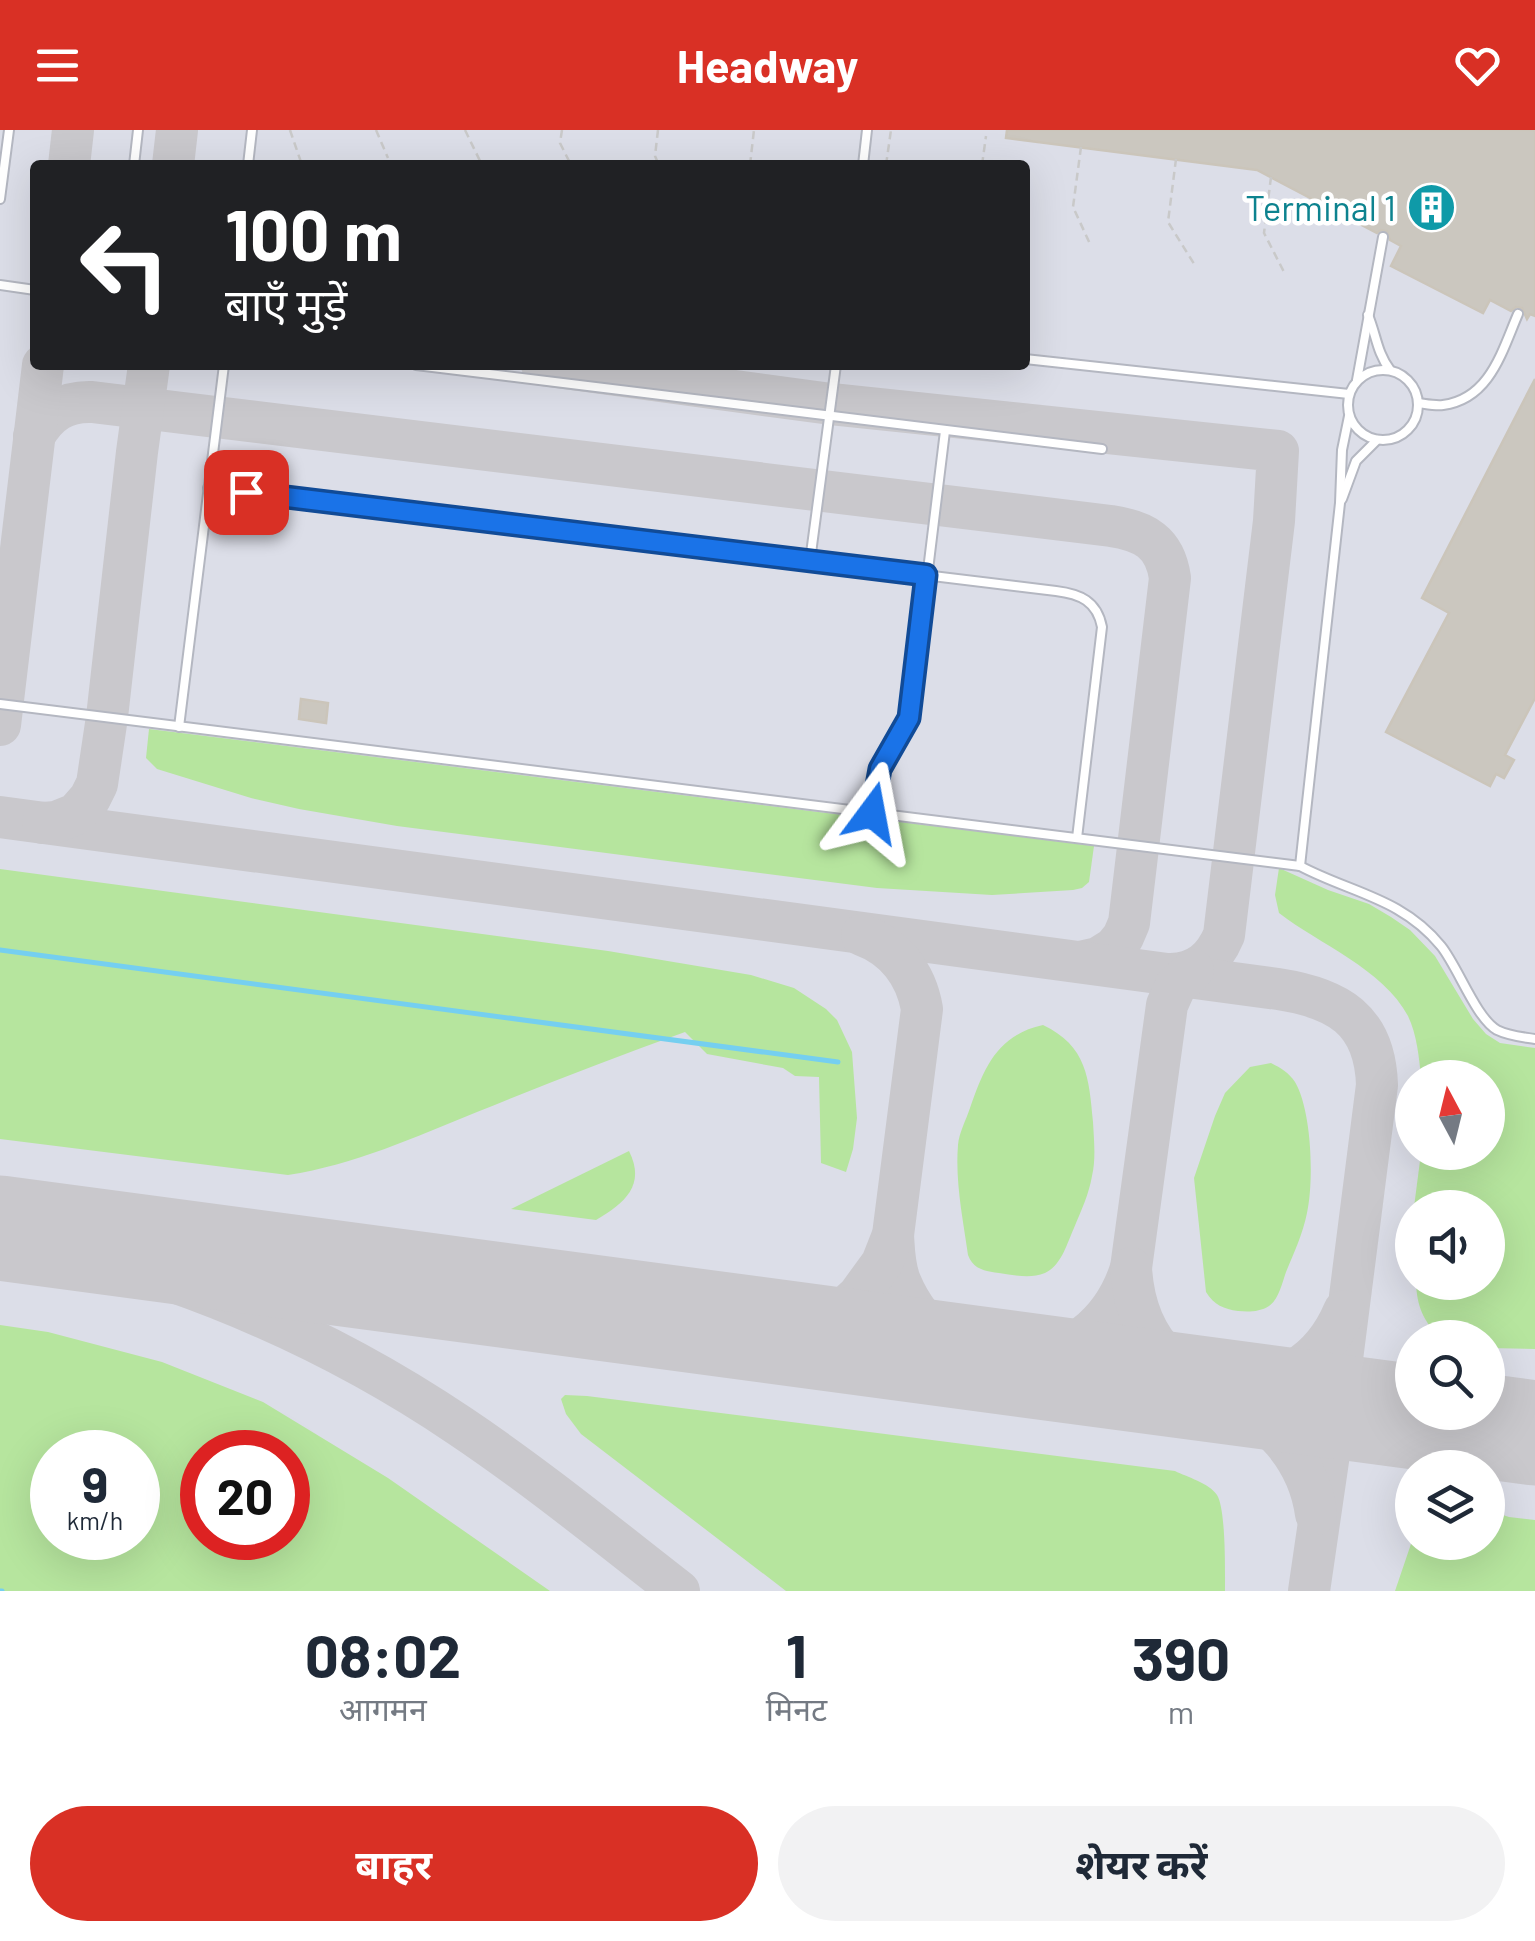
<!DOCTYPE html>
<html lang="hi">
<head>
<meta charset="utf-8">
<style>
	body { margin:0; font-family:Barlow,"Noto Sans Devanagari",sans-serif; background:#f2f2f3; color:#1f2937; height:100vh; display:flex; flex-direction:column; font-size:38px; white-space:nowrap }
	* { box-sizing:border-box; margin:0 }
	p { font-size:32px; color:#747a83 }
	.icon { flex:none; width:55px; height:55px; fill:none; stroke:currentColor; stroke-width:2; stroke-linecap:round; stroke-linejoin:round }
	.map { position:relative; height:1461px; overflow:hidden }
	.drawer { display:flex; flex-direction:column; background:#fff; flex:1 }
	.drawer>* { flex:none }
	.hud { position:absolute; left:30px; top:30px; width:1000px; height:210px; border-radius:10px; box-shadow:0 10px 40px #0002; background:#202124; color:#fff; overflow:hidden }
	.needle { width:65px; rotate:353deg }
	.controls { position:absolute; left:1395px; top:930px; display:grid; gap:20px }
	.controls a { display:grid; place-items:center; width:110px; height:110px; border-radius:50%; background:#fff; box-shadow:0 10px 40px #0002; font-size:50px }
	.speed { position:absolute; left:30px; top:1300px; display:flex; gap:20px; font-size:50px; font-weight:700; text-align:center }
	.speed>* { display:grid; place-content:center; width:130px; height:130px; border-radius:50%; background:#fff; box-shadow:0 10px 40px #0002; line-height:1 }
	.speed small { font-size:25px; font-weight:400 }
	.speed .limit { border:15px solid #d22; background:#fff; color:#111 }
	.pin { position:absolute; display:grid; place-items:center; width:85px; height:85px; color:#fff; margin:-42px; border-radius:20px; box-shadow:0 5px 15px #0006 }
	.me { position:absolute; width:110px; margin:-55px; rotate:13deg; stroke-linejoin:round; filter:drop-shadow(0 0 8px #0008) }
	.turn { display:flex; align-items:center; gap:35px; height:210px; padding:0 30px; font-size:45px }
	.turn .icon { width:130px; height:130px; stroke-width:2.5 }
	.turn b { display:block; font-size:70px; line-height:85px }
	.eta { display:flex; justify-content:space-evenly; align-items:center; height:170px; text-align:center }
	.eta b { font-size:60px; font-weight:700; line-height:70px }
	.button { display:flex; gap:20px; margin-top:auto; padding:20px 30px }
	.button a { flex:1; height:115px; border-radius:60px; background:#d93025; color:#fff; font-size:40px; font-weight:700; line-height:115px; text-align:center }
	.button a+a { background:#f2f2f3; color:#1f2937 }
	header { display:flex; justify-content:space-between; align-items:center; height:130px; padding:0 30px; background:#d93025; color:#fff; font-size:45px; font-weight:700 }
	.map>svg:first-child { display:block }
</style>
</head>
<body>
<header><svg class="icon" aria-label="menu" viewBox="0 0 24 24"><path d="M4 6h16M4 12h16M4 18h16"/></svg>Headway<svg class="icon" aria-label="heart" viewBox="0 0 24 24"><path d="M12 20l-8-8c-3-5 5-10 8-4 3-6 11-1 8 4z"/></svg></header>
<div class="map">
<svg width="1535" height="1461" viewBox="0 0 1535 1461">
	<rect width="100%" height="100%" fill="#efe9e1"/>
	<path fill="#dcdee8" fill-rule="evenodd" d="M0 0H1535V1461H0ZM35 35H1025V235H35ZM1412 948H1488V1022H1412ZM1412 1078H1488V1152H1412ZM1412 1208H1488V1282H1412ZM52 1322H138V1408H52ZM202 1322H288V1408H202ZM1412 1338H1488V1412H1412Z"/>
	<g fill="#b6e59e" fill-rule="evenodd">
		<path d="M149 599 1094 716 1089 752 1082 758 1073 760 992 765 877 758 397 696 299 679 251 668 157 639 146 628Z"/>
		<path d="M1279 738 1328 760 1369 774 1391 787 1410 800 1435 826 1473 889 1486 904 1500 913 1535 918V1219L1488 1218V1208L1439 1207C1423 1190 1417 1176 1416 1153L1488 1152V1078L1414 1077 1421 1023 1488 1022V948L1421 947C1419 927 1417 905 1408 886 1383 839 1319 814 1279 783L1275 765Z"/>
		<path d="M0 739 608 821 751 845 794 858 826 879 837 890 852 922 857 988 853 1019 846 1042 821 1033 819 947 795 946 783 938 707 924 685 902C615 927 546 954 477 982 415 1007 354 1035 288 1045L0 1009Z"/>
		<path d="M1043 895C1087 916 1089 948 1093 992 1094 1010 1096 1029 1092 1046 1089 1064 1081 1081 1074 1098 1067 1113 1062 1135 1045 1143 1030 1149 1014 1145 999 1143 984 1141 973 1139 968 1125 963 1089 955 1052 958 1015 959 1003 966 990 970 978 984 938 997 905 1043 895Z"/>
		<path d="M1271 933C1281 938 1289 943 1295 952 1312 981 1314 1051 1307 1083 1303 1103 1294 1123 1286 1142 1282 1153 1279 1169 1269 1176 1260 1182 1248 1182 1238 1181 1224 1179 1214 1175 1206 1162L1194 1048 1215 986 1225 963 1250 937Z"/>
		<path d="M629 1021C646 1055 625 1073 596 1090L511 1079Z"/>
		<path d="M0 1195 48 1202 162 1232 263 1272 388 1348 550 1461H0ZM138 1322V1408H52V1322ZM288 1322V1408H202V1322Z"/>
		<path d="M565 1265 587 1266 1175 1341C1187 1347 1209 1353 1217 1365 1226 1379 1225 1442 1225 1461H786L581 1304 566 1284 561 1269Z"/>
		<path d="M1488 1380 1509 1387 1535 1390V1461H1395L1412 1411 1488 1412Z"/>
	</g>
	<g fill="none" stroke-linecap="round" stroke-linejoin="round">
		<g stroke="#75cff0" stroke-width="5">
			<path d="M0 820 838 932"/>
			<path d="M0 1461H2"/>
		</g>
		<g stroke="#c9c8cc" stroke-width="42">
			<path d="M69 35 73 0"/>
			<path d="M173 35 177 0"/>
			<path d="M542 235 831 274 1278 321 1274 391 1224 805C1214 829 1198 843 1171 844"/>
			<path d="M34 306C48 282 65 271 92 272L1111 396C1144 401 1165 412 1170 448L1129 793 1123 807 1114 818 1098 828 1080 832"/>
			<path d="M0 595 43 235"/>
			<path d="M0 687 1278 859C1337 868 1375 889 1377 955L1336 1276 1309 1461"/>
			<path d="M43 693 56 692 76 684 90 668 97 654 107 587 137 322 149 235"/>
			<path d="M0 1103C164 1138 321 1202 460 1296 536 1347 607 1405 679 1461"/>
			<path d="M893 1105C894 1120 894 1136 900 1151 946 1264 1095 1254 1131 1138L1167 875 1175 857 1193 840"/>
			<path d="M1131 1138C1133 1173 1143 1204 1169 1229 1184 1244 1203 1250 1221 1261 1269 1290 1308 1325 1316 1384"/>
			<path d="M755 1199 806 1196 825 1189 844 1179 858 1166 882 1133 893 1105 922 879C916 844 895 817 862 805"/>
			<path d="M1223 1262C1279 1254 1321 1236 1344 1181"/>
		</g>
		<path stroke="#c9c8cc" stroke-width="105" d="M0 1098 1535 1303"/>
	</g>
	<g fill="#cbc7bf" stroke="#cbc5ba" stroke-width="2.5">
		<path d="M1007 0H1535V186L1530 184 1527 189 1522 178 1516 177 1511 181 1490 170 1483 183 1391 136 1401 116 1390 110 1387 101 1381 100 1377 103 1257 40 1006 8Z"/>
		<path d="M1535 249V568L1505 625 1514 630 1504 648 1496 644 1490 656 1386 602 1449 483 1422 468Z"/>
		<path d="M301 569 328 573 326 593 299 589Z"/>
	</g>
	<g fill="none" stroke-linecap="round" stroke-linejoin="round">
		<defs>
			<g id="lane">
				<path d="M134 35 138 0"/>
				<path d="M248 35 252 0"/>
				<path d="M863 35 867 0"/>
				<path d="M0 69 9 0"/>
				<path d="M0 155 35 160"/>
				<path d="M1368 185C1376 204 1377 223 1390 240"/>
				<path d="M1025 229 1349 264"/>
				<path d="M416 235 1102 319"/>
				<circle cx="1383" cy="275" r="35"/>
				<path d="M1357 250 1383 107"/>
				<path d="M1418 273C1426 274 1436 276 1443 275 1490 269 1502 221 1518 184"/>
				<path d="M208 358 1056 461C1080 464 1097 471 1102 497L1077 708"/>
				<path d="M1342 369 1356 331 1377 310"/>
				<path d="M810 431 836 235"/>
				<path d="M0 574 1300 736C1351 763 1402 768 1441 816 1458 837 1476 888 1497 900 1509 906 1522 907 1535 909"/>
				<path d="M179 597 224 235"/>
				<path d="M872 683 880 639 906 594 911 579 945 301"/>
				<path d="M1300 736 1340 373 1342 320 1349 286"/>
			</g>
		</defs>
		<use href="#lane" stroke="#b4b7c1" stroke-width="12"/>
		<g stroke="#c9c9c9" stroke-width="2.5" stroke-dasharray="8 5" stroke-linecap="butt">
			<path d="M290 0 302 35"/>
			<path d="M376 0 388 28"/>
			<path d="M465 0 482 35"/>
			<path d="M562 0 560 13 571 35"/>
			<path d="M658 0 655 26 659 35"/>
			<path d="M1081 17 1073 77 1091 116"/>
			<path d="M1176 29 1168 92 1196 137"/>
			<path d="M750 35 754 0"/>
			<path d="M886 35 891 0"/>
			<path d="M982 35 986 6"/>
			<path d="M1271 47 1264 103 1284 142"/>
		</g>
		<use href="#lane" stroke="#fff" stroke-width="8"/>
	</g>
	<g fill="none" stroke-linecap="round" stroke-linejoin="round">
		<defs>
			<path id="route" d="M246 362 926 445 909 588 880 639 872 683"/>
		</defs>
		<use href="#route" stroke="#114b97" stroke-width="25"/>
		<use href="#route" stroke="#1a73e8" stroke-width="18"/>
	</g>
	<defs>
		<symbol id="building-disc" viewBox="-11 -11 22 22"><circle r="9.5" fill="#0f9aa8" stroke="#fff"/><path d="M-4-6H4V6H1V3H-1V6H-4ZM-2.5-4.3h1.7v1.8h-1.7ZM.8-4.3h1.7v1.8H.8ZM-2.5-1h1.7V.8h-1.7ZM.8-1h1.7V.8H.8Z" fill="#fff"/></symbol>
	</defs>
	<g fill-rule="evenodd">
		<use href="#building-disc" x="1404" y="50" width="55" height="55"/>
	</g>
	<g text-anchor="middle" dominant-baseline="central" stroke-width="9" stroke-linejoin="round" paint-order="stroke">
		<g font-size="35" fill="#0d838f" stroke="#fff" text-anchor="end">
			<text x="1396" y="77">Terminal 1</text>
		</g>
	</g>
</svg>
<div class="controls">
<a><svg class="needle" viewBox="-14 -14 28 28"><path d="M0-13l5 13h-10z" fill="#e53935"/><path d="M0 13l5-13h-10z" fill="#747a83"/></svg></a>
<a><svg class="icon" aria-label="sound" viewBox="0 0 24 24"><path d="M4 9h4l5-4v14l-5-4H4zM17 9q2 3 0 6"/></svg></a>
<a><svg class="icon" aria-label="search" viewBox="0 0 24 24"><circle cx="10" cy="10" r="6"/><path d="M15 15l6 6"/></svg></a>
<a><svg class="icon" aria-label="layers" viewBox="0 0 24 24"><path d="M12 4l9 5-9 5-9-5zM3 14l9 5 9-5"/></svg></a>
</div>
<div class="speed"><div>9<small>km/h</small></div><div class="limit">20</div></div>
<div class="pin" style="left:246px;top:362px;background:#d93025"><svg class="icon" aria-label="arrive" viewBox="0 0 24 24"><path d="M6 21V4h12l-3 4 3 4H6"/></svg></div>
<svg class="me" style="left:872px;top:683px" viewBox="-20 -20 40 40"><path d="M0-17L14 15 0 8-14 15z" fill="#1a73e8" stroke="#fff" stroke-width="4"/></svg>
<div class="hud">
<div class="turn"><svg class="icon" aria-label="left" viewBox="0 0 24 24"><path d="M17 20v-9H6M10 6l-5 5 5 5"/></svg><div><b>100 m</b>बाएँ मुड़ें</div></div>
</div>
</div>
<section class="drawer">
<div class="eta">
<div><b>08:02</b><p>आगमन</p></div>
<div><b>1</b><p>मिनट</p></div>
<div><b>390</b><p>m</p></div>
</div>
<div class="button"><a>बाहर</a><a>शेयर करें</a></div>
</section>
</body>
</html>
